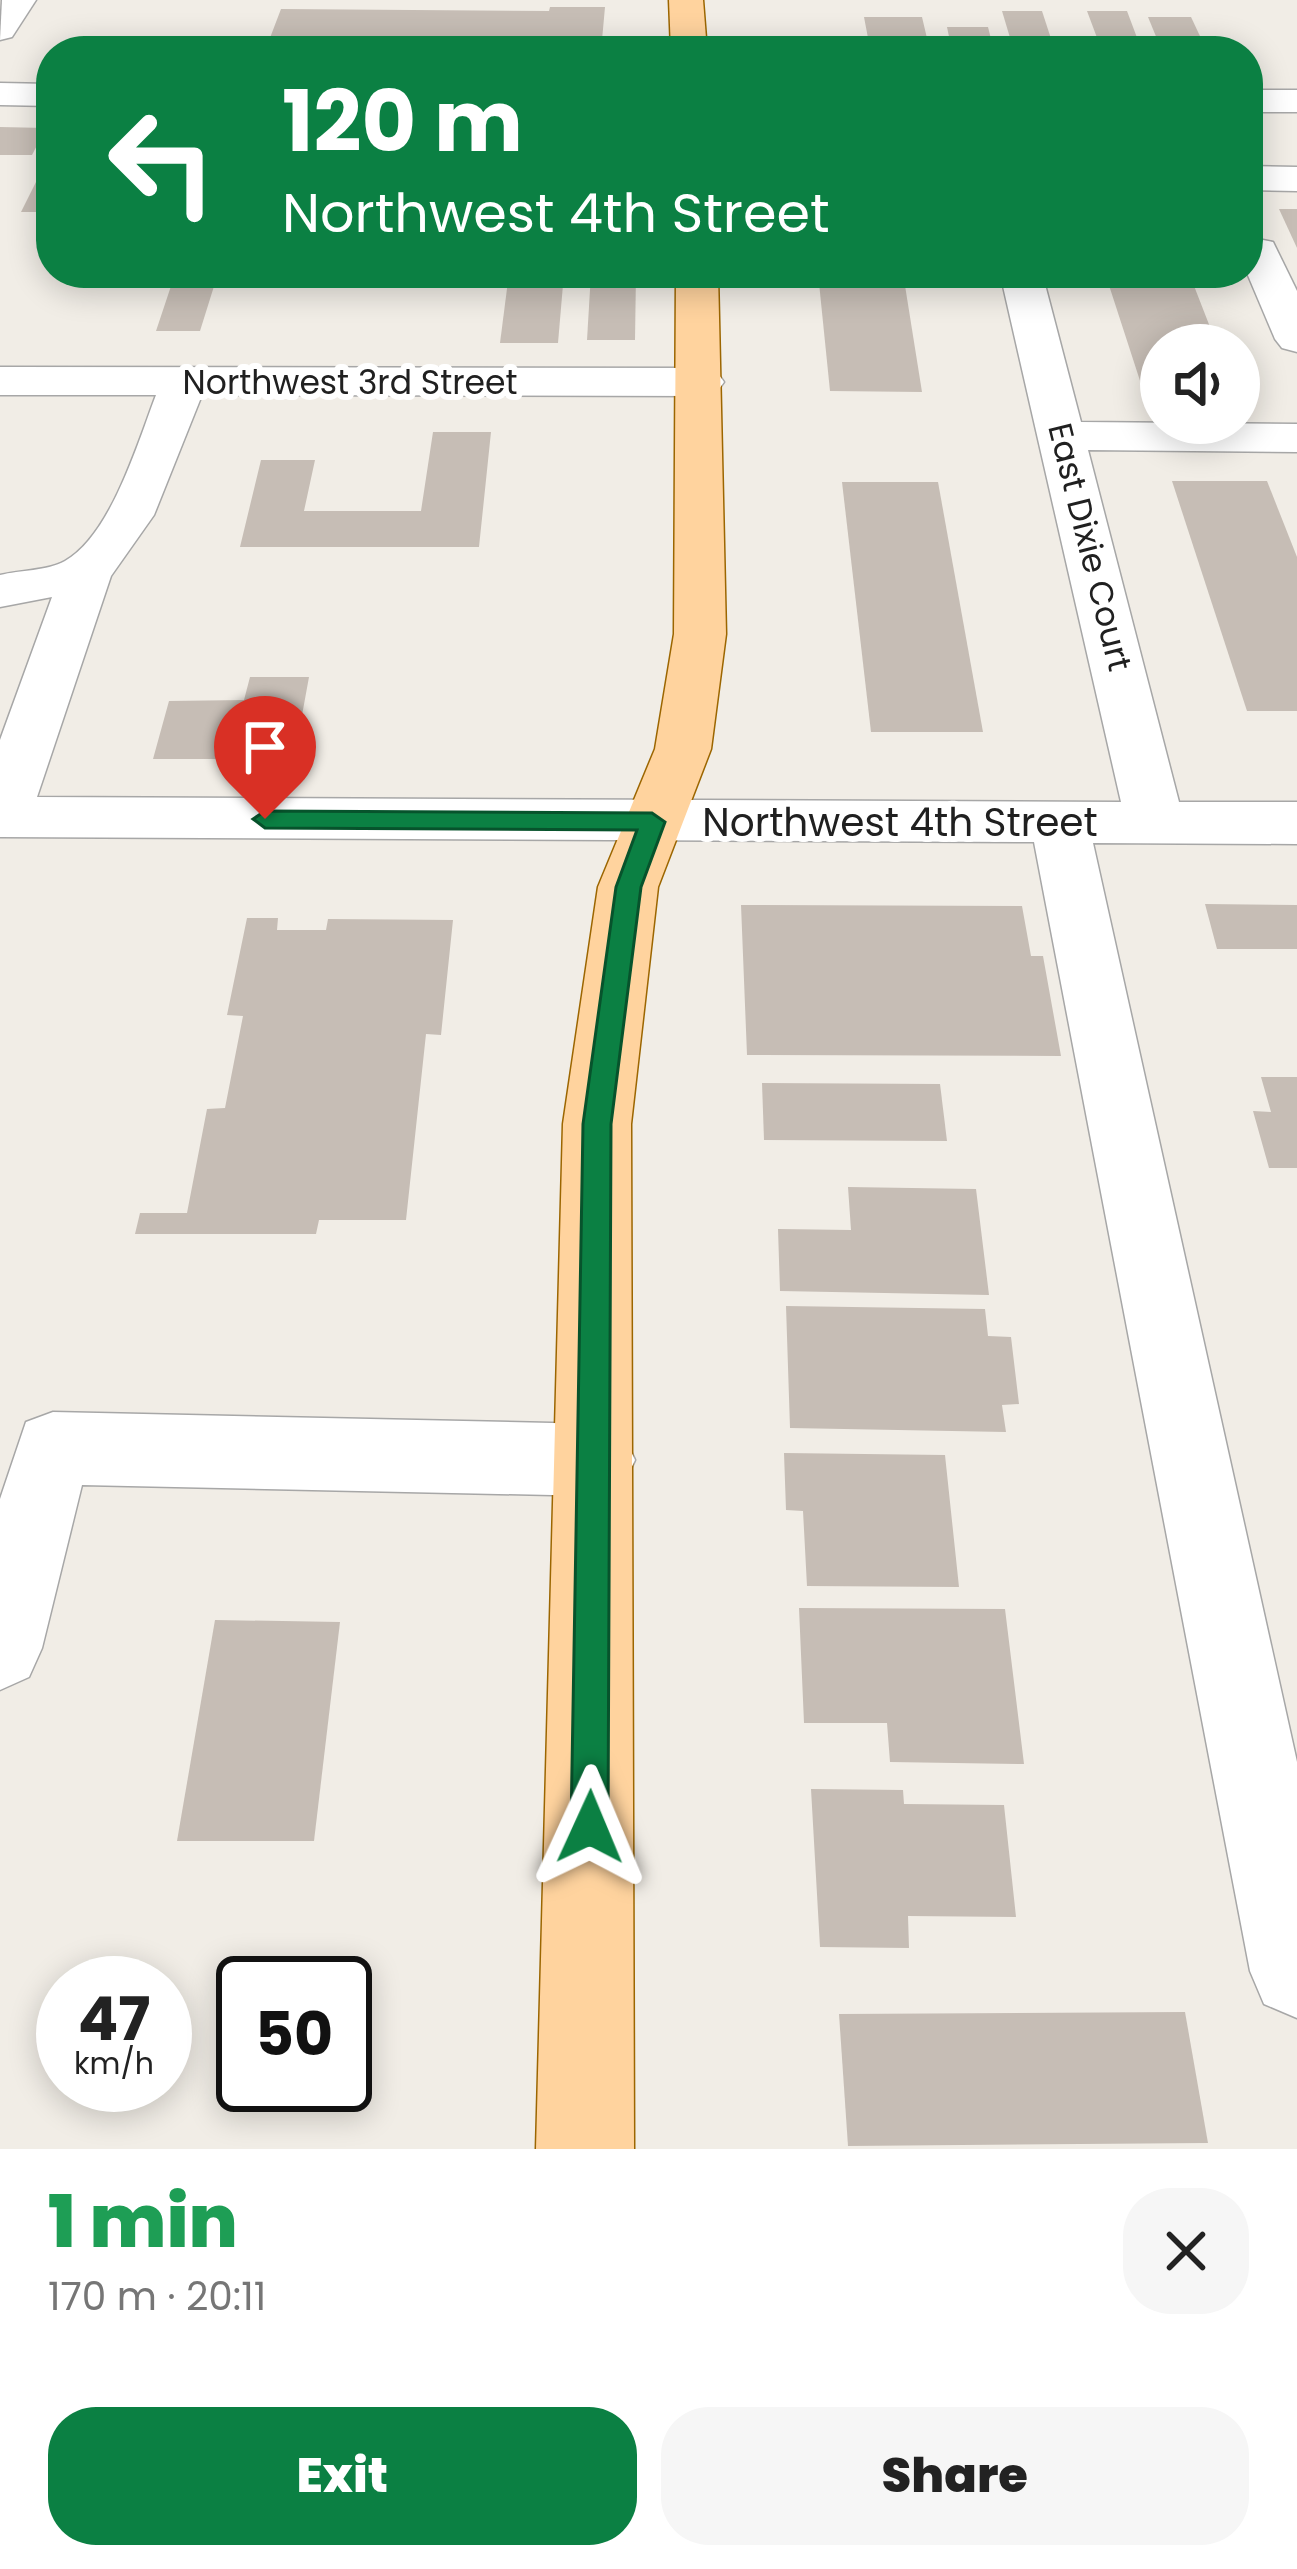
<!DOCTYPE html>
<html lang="en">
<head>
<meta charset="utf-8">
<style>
	body { margin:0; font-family:Poppins,sans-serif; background:#f6f6f6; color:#222; height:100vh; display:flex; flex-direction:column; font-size:45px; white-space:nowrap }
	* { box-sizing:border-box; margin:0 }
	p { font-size:39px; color:#767676 }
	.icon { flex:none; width:66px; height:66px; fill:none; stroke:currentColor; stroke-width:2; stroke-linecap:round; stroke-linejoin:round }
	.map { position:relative; height:2149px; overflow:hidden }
	.side { display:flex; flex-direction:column; background:#fff; flex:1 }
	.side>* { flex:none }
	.banner { position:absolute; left:36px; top:36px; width:1227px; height:252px; border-radius:48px; box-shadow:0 6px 30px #0003; background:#0b8043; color:#fff; overflow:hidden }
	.buttons { position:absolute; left:1140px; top:324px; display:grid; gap:24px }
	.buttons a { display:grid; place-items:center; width:120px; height:120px; border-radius:50%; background:#fff; box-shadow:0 6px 30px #0003; font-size:60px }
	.speed { position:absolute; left:36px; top:1956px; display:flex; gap:24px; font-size:60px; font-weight:700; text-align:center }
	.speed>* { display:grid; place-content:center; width:156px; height:156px; border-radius:50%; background:#fff; box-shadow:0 6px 30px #0003; line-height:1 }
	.speed small { font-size:30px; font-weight:400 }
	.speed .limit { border:6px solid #111; border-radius:18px; background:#fff; color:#111 }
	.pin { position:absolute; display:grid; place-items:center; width:102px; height:102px; color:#fff; margin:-123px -51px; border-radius:50% 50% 50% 0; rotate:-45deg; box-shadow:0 0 12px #0007 }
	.pin .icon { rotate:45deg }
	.me { position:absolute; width:132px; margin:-66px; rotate:1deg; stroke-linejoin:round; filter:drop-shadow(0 0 9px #0008) }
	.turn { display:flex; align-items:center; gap:42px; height:252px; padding:0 48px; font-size:54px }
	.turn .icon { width:156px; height:156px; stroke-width:2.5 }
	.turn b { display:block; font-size:84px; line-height:102px }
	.round { display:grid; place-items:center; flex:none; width:126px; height:126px; border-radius:48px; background:#f6f6f6 }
	.headline { display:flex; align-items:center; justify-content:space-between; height:204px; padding:0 48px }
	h1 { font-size:72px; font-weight:800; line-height:90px; color:#1e9e55 }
	.cta { display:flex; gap:24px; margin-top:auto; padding:24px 48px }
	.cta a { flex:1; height:138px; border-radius:48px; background:#0b8043; color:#fff; font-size:48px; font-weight:800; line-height:138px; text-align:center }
	.cta a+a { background:#f6f6f6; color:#222 }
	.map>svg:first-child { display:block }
</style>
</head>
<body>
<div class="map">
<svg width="1297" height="2149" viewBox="0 0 1297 2149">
	<rect width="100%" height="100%" fill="#f1ede6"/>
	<g fill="#c6bdb5">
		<path d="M550 7H605L601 51H265L281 9 549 11Z"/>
		<path d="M1002 11H1042L1055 51H1014Z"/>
		<path d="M1087 11H1127L1142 51H1102Z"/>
		<path d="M864 17H922L930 51H870L869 43H901L900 38H868Z"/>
		<path d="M1148 17H1191L1207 51H1162Z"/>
		<path d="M947 27H988L994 51H952Z"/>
		<path d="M0 127 46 128 32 155H0Z"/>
		<path d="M51 152V212H21Z"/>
		<path d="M1279 209H1297V248Z"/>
		<path d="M509 273H564L558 343H500Z"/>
		<path d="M591 273H636L635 340H587Z"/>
		<path d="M818 273H903L922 392 830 391Z"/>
		<path d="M1105 273H1189L1217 345H1161V390H1143Z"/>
		<path d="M172 283H215L200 331H156Z"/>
		<path d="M433 432H491L479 547H240L261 460H315L304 511H421Z"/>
		<path d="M1172 481H1267L1297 557V711H1247Z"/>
		<path d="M842 482H938L983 732H871Z"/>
		<path d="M250 677H309L294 759H153L169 701 244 700Z"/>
		<path d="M1205 904 1297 905V949H1217Z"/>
		<path d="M741 905 1022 906 1031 956H1043L1061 1056 747 1055Z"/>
		<path d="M247 918H278L277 930H326L328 919 453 920 441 1035 426 1034 406 1220H319L316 1234H135L140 1213H187L207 1109 225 1108 243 1016 227 1015Z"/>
		<path d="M1261 1077H1297V1168H1269L1253 1111 1271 1112Z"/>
		<path d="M762 1083 940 1084 947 1141 764 1140Z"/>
		<path d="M848 1187 976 1189 989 1295 780 1291 778 1229 851 1230Z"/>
		<path d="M786 1306 985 1309 988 1336 1011 1337 1019 1404 1002 1405 1006 1432 790 1428Z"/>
		<path d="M784 1453 945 1455 959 1587 807 1586 803 1511 786 1510Z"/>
		<path d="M799 1608 1005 1609 1024 1764 890 1762 887 1723H804Z"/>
		<path d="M215 1620 340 1622 314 1841H177Z"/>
		<path d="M811 1789 903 1790 904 1804 1004 1805 1016 1917 908 1916 909 1948 820 1947Z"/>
		<path d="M1185 2012 1208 2143 848 2146 839 2014Z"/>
	</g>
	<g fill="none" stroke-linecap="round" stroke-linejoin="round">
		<defs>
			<g id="minor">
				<path d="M2 0H36L12 37 0 40Z"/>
				<path d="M0 83 51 84V106L0 105Z"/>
				<rect x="1248" y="90" width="49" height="22"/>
				<path d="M1248 166 1297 167V191L1248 190Z"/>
				<path d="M1258 239 1273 242 1297 291V352L1282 348 1275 339 1247 273 1248 241Z"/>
				<path d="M1000 273H1042L1081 422 1297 424V452L1088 450 1179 802H1297V844L1093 843 1297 1762V2018L1264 2004 1250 1971 1034 842 0 837V740L52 597 0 607V575C20 570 47 571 65 561 111 535 138 442 156 395H0V367L701 368 717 372 724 382 717 392 701 396 202 395 154 515 111 576 37 797 1121 802Z"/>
				<path d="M53 1412 596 1424 623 1434 635 1460 623 1486 596 1496 82 1485 42 1648 29 1677 0 1690V1499L26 1422Z"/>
			</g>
			<g id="major">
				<path d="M669 0H703L707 51H671Z"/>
				<path d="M676 273H718L726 634 711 749 658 887 631 1124 634 2149H536L563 1124 598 887 655 749 674 634Z"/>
			</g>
		</defs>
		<use href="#minor" stroke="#a7a7a7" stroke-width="3"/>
		<use href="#major" stroke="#9c6600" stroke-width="3"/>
		<use href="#minor" fill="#fff" fill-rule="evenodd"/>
		<use href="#major" fill="#ffd39e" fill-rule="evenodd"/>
	</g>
	<path fill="#0b8043" stroke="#07532c" stroke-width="3" d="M265 811 652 813 665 822 641 887 611 1124 608 1827 603 1840 590 1846 577 1840 571 1827 583 1124 616 887 637 830 265 828 253 819Z"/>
	<g text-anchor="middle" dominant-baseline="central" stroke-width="12" stroke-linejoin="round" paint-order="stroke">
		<g font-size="33" fill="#202020" stroke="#fff">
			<text x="350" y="382">Northwest 3rd Street</text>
			<text transform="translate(1090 547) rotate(76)">East Dixie Court</text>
		</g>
		<g font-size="39" fill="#202020" stroke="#fff">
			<text x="900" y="822">Northwest 4th Street</text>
		</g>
	</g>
</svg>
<div class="buttons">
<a><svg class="icon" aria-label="sound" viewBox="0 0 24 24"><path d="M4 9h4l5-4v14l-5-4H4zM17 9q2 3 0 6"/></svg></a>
</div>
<div class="speed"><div>47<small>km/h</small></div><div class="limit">50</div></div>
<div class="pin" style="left:265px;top:819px;background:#d93025"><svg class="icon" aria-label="arrive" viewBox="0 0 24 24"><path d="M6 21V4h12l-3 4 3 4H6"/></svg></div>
<svg class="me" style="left:590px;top:1827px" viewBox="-20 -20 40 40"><path d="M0-17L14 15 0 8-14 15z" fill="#0b8043" stroke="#fff" stroke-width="4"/></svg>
<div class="banner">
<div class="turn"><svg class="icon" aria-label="left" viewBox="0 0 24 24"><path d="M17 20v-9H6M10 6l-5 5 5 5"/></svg><div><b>120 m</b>Northwest 4th Street</div></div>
</div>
</div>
<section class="side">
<div class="headline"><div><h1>1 min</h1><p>170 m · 20:11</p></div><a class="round"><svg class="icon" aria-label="close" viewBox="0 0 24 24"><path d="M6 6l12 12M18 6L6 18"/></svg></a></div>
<div class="cta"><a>Exit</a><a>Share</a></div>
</section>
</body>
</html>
